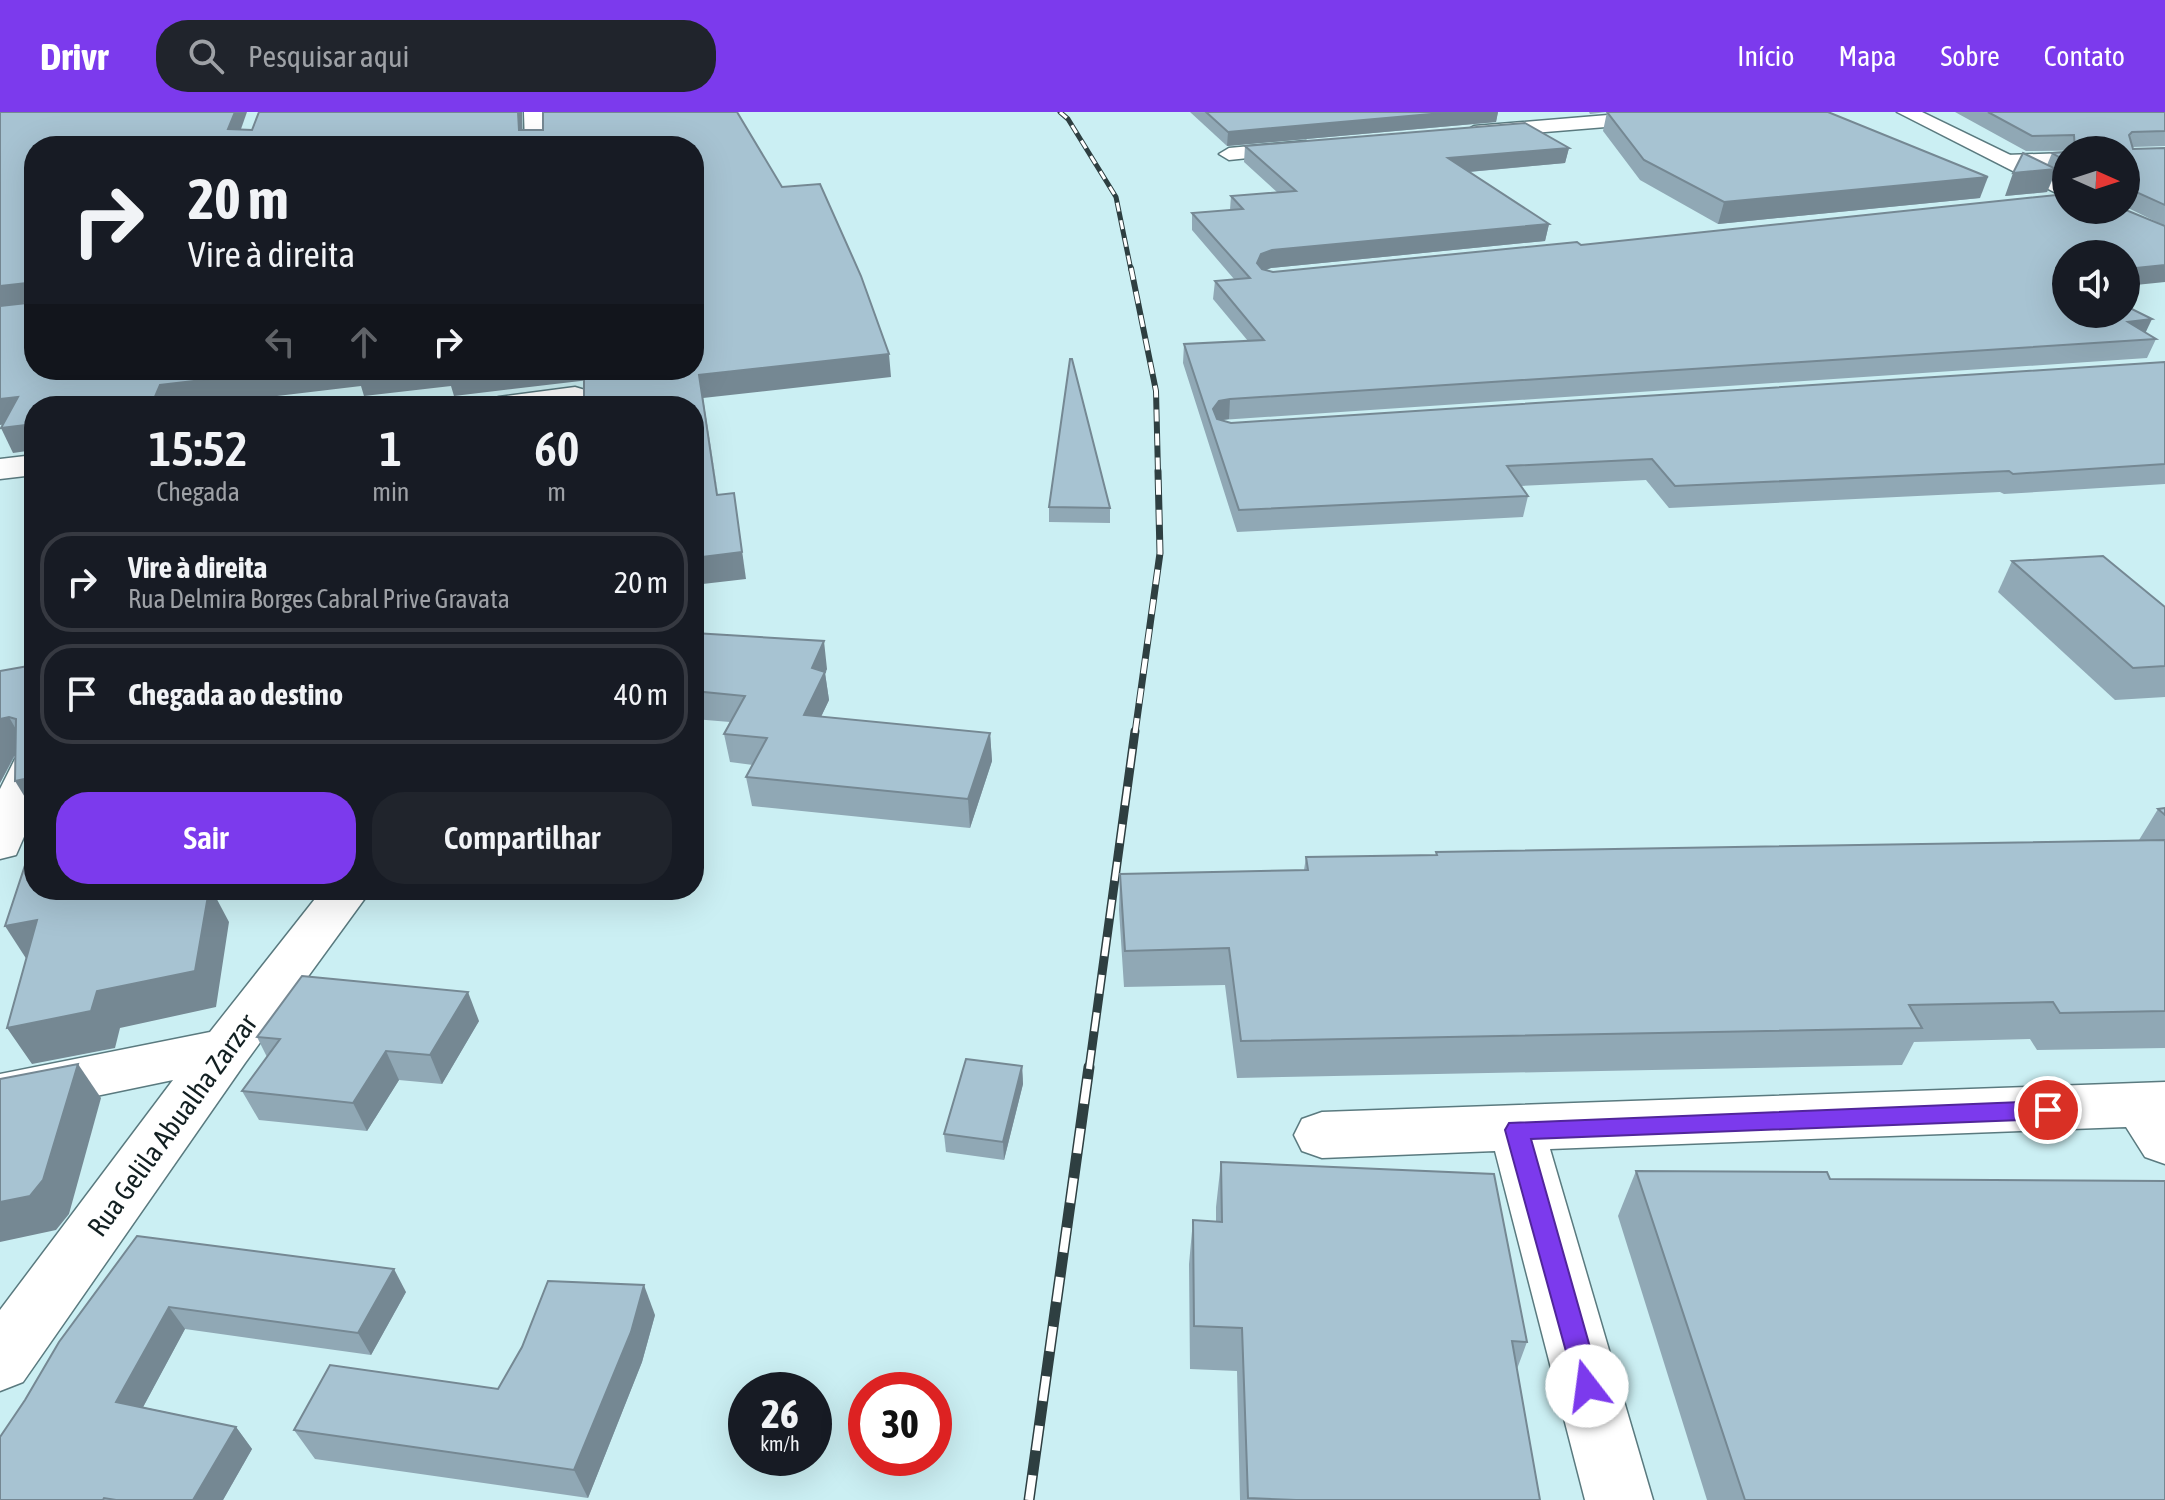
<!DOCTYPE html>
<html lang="pt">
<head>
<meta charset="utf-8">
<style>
	body { margin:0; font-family:"Asap Condensed",sans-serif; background:#20242c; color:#f1f3f6; height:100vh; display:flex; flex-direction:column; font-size:30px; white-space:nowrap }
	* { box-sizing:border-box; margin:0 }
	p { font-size:26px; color:#9ea1a6 }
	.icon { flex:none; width:44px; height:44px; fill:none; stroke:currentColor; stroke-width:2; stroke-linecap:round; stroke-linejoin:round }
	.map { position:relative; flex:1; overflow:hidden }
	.details { position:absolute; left:24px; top:284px; width:680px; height:504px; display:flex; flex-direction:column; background:#171b24; border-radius:32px; box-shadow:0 8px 32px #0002 }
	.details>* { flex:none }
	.guide { position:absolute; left:24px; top:24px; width:680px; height:244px; border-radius:32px; box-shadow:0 8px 32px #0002; background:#171b24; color:#f1f3f6; overflow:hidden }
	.needle { width:52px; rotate:93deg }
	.buttons { position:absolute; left:2052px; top:24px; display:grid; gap:16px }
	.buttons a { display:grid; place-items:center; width:88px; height:88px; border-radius:50%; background:#171b24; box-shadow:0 8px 32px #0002; font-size:40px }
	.speed { position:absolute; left:728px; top:1260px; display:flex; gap:16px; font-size:40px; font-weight:700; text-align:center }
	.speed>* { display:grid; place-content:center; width:104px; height:104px; border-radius:50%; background:#171b24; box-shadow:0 8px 32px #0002; line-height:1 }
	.speed small { font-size:20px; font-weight:400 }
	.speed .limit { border:12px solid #d22; background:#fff; color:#111 }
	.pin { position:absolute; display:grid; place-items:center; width:68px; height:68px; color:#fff; margin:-34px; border:4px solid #fff; border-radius:50%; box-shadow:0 2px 8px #0007 }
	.me { position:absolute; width:88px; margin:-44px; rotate:345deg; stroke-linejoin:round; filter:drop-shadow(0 0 6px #0008) }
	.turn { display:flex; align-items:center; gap:28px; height:168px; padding:0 32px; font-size:36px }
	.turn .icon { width:104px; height:104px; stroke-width:2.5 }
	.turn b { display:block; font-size:56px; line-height:68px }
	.lanes { display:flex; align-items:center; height:76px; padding:0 32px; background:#0003; justify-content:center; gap:40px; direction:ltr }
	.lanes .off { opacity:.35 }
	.eta { display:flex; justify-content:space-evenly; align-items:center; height:136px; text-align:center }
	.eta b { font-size:48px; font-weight:600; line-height:56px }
	.action { display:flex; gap:16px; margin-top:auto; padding:16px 32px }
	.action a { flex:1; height:92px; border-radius:32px; background:#7c3aed; color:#fff; font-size:32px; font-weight:600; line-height:92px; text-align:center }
	.action a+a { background:#20242c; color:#f1f3f6 }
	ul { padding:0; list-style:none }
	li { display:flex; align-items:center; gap:24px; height:100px; margin:0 16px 12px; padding:0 16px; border:4px solid #363941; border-radius:32px }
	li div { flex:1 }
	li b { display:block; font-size:30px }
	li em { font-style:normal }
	header { display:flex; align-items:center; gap:48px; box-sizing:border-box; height:112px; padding:0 40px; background:#7c3aed; color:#fff }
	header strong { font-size:38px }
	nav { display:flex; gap:44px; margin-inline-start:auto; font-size:28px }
	.search { width:560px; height:72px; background:#20242c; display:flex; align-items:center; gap:20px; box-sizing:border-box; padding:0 28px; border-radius:32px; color:#9ea1a6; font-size:30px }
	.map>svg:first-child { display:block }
</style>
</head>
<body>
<header>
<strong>Drivr</strong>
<div class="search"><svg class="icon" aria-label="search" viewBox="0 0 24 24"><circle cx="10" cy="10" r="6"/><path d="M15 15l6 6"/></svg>Pesquisar aqui</div>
<nav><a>Início</a><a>Mapa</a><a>Sobre</a><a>Contato</a></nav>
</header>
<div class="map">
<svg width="2165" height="1388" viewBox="0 0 2165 1388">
	<rect width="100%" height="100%" fill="#cbeff3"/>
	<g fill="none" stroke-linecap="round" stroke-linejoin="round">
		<defs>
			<g id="street">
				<path d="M524 0H544L545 34H525Z"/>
				<path d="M1644 0H1725L1715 6 1474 26 1464 20 1474 14Z"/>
				<path d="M1306 29 1316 35 1313 39 1229 48 1219 42 1229 36Z"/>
				<path d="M2066 41V53L2006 55 1995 49 2006 43Z"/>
				<path d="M575 275 585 278 590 284 585 290 566 294H484L488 288 499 285Z"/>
				<path d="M34 343V363L0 367V347Z"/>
				<path d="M30 643 34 644V702L16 743 0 747V677L15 647Z"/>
				<path d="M322 778H371L245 951 23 1270 0 1279V1198L173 968 0 1004V962L210 920Z"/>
				<path d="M2165 970V1052L2145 1045 2126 1015 1550 1037 1653 1388H1585L1495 1039 1322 1046 1302 1039 1294 1023 1302 1007 1322 1000Z"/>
			</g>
			<path id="secondary" d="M1897 0H1922L2066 70V86Z"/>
		</defs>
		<use href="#street" stroke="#5a7a7f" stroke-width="3"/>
		<use href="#secondary" stroke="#5a7a7f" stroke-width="3"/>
		<use href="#street" fill="#fff" fill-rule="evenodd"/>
		<use href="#secondary" fill="#fff" fill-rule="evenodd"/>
		<defs>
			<path id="rail-far4" d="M1060 0 1068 7 1116 85 1131 158"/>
			<path id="rail-far3" d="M1131 156 1156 279 1158 361"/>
			<path id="rail-far2" d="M1135 621 1160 441 1158 359"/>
			<path id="rail-far1" d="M1089 957 1135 619"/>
			<path id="rail" d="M1029 1388 1089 955"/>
		</defs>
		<use href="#rail-far4" stroke="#2e3f41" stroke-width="5"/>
		<use href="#rail-far3" stroke="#2e3f41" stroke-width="6"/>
		<use href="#rail-far2" stroke="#2e3f41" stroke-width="7"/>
		<use href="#rail-far1" stroke="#2e3f41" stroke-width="9"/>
		<use href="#rail" stroke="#2e3f41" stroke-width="11"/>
		<use href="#rail-far4" stroke="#fff" stroke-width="3" stroke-dasharray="9" stroke-linecap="butt"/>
		<use href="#rail-far3" stroke="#fff" stroke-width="4" stroke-dasharray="12" stroke-linecap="butt"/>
		<use href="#rail-far2" stroke="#fff" stroke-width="5" stroke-dasharray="15" stroke-linecap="butt"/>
		<use href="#rail-far1" stroke="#fff" stroke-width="6" stroke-dasharray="19" stroke-linecap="butt"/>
		<use href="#rail" stroke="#fff" stroke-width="8" stroke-dasharray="25" stroke-linecap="butt"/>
	</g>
	<g fill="#90a8b5">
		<path d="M1190 0H1498L1496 10 1227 34Z"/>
		<path d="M1589 0H1828L1980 86 1718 112 1640 68 1603 19 1607 0 1590 2Z"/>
		<path d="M1955 0H2165V34L2132 35 2133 37 2165 36V114L2126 95V38L2026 39Z"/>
		<path d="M1245 34 1569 36 1565 51 1469 60 1549 112 1545 129 1271 156 1266 158 1273 160 1581 133 2126 142 2066 202 2146 221 2156 227 2147 246 1221 308 1231 311 2165 250V372L2004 382 2000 380 1669 396 1646 368 1521 374 1528 384 1523 405 1237 420 1183 251 1184 232 1248 229 1213 187 1215 169 1234 167 1192 118V101L1230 98 1231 84 1278 81 1244 50Z"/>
		<path d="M2066 40V68L2055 62 2047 80 2005 84 2047 53 2052 41Z"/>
		<path d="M1049 395 1110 396V411L1049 410Z"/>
		<path d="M2012 449 2165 495V585L2115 588 1998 480Z"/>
		<path d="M694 521 827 557 825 561 829 588 821 605 990 621 992 649 970 716 752 694 746 665 753 653 730 650 724 622 730 610 694 607Z"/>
		<path d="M34 553 15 644 0 671V559Z"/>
		<path d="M2165 696V936L2037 938 2030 927 1914 930 1902 953 1237 966 1225 873 1124 875 1119 798 1120 762 1304 758 1306 745 1436 743V740L2139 728 2158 697Z"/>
		<path d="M479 909 442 972 399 968 367 1019 259 1008 242 979 267 945 257 925Z"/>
		<path d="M1022 954 1023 972 1004 1048 946 1040 944 1022Z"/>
		<path d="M1221 1050 1527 1230 1517 1257 1540 1388H1240L1237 1259 1190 1257 1189 1152 1193 1108 1216 1110V1095Z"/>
		<path d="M1636 1059 1830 1067 2165 1388H1707L1618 1104Z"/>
		<path d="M137 1124 406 1180 371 1243 185 1217 143 1295 236 1315 252 1337 223 1388H0Z"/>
		<path d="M655 1203 642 1250 588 1386 315 1347 294 1318 498 1277Z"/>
	</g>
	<g fill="#758893">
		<path d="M235 0H247L235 34 228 17Z"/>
		<path d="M518 0H522L523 34 519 18Z"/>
		<path d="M1454 0H1498L1496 10 1227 34 1228 20Z"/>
		<path d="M1569 36 1565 51 1446 62 1448 46Z"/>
		<path d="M2056 57 2047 80 2005 84 2013 61Z"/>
		<path d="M1988 65 1980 86 1718 112 1724 90Z"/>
		<path d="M1549 112 1545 129 1271 156 1260 160 1257 151 1261 142 1272 138Z"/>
		<path d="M2165 153V170L2126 174V157Z"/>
		<path d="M26 171 34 188 0 197V174Z"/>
		<path d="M2152 207 2143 226 2128 210Z"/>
		<path d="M889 242 891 265 703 286 722 408 699 263Z"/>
		<path d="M288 258H587L589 268 454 284 451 274 364 284 361 274 193 294H96L160 273Z"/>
		<path d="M18 285 30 309 0 313V287Z"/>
		<path d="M1230 287 1229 307 1217 309 1211 318 1213 297 1219 289Z"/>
		<path d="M34 312V338L13 341 1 316Z"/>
		<path d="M734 381 746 467 694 473V446Z"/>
		<path d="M824 529 827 557 825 561 829 588 808 632 804 603 812 556Z"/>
		<path d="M9 605 29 640 14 644 0 671V607Z"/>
		<path d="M990 621 992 649 970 716 968 687Z"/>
		<path d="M34 665V700L15 669Z"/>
		<path d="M164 778H190L163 783Z"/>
		<path d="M209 778H212L229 810 216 895 120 916 115 936 32 952 7 916 97 879Z"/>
		<path d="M37 808 29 851 5 814Z"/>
		<path d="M468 880 479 909 442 972 430 943Z"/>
		<path d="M386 939 399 968 367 1019 353 991Z"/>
		<path d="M78 952 101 986 69 1102 56 1118 0 1130V1090Z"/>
		<path d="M1022 954 1023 972 1004 1048 1003 1030Z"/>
		<path d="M394 1157 406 1180 371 1243 358 1221Z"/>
		<path d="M644 1173 655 1203 642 1250 588 1386 574 1358Z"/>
		<path d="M169 1195 185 1217 134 1312 116 1290Z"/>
		<path d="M236 1315 252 1337 223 1388H193Z"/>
	</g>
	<g fill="#a7c3d2" stroke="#758893" stroke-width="2">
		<path d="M0 0H235L228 17 252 18 259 0H518L519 18H543V0H737L782 75 820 72 861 164 889 242 699 263 717 383 734 381 742 440 694 446V294H584V266L588 260 587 258H694V34H34V258H288L160 273 154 287 96 294H34V312L1 316 18 285 0 287V194L26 191V171L0 174Z"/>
		<path d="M1206 0H1454L1228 20Z"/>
		<path d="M1607 0H1828L1988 65 1724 90 1644 48Z"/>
		<path d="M1988 0H2165V19L2132 20 2129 23 2133 37 2165 36V93L2134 79H2126V38H2075L2074 23 2032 24Z"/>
		<path d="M1525 11 1569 36 1448 46 1549 112 1272 138 1261 142 1257 151 1262 157 1273 160 1577 130 1581 133 2066 82V98H2126L2165 114V153L2126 157V142H2066V163H2063L2066 165V202H2126V194L2152 207 2128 210 2156 227 1230 287 1219 289 1213 297 1217 307 1231 311 2165 250V352L2013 362 2009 359 1675 374 1652 347 1507 354 1528 384 1239 398 1184 232 1264 228 1215 169 1250 166 1192 101 1243 97 1231 84 1296 79 1245 34Z"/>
		<path d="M2066 40V49L2052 41Z"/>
		<path d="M2023 41 2056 57 2013 61Z"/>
		<path d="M1070 247H1072L1110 396 1049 395Z"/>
		<path d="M357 258H381L356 261Z"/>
		<path d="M447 258H470L447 261Z"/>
		<path d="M2103 444 2165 495V554L2133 556 2012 449Z"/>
		<path d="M694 521 824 529 812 556 825 560 804 603 990 621 968 687 746 665 767 626 724 622 745 584 694 579Z"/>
		<path d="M34 553V665L15 669 16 607 9 605 0 607V559Z"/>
		<path d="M2165 696V703L2158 697Z"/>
		<path d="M34 726V778H164L163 783 187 778H209L195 859 97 879 91 899 7 916 37 808 5 814Z"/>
		<path d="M2165 728V899L2060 901 2053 890 1909 893 1922 916 1241 929 1229 836 1125 839 1120 762 1308 758 1306 745 1437 743 1436 740Z"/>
		<path d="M302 864 468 880 430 943 386 939 353 991 242 979 280 927 257 925Z"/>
		<path d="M966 947 1022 954 1003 1030 944 1022Z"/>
		<path d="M78 952 43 1068 30 1084 0 1090V967Z"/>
		<path d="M1221 1050 1494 1062 1527 1230 1512 1229 1540 1388H1296L1248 1386 1242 1216 1194 1214 1193 1108 1222 1110Z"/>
		<path d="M1636 1059 1827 1060 1830 1067 2165 1069V1388H1745Z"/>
		<path d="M137 1124 394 1157 358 1221 169 1195 116 1290 236 1315 193 1388H116L104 1386 103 1388H0V1325L25 1288 59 1230Z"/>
		<path d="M548 1169 644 1173 631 1220 574 1358 294 1318 330 1253 498 1277 522 1235Z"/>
	</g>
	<path fill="#7c3aed" stroke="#51269a" stroke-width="2" d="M2048 989 2056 991 2059 998 2056 1004 2048 1007 1531 1027 1601 1274 1597 1283 1587 1287 1578 1283 1505 1018 1509 1011Z"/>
	<g text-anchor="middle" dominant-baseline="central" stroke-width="8" stroke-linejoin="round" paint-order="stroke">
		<g font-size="28" fill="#121f21" stroke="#fff">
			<text transform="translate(172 1013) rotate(-54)">Rua Gelila Abualha Zarzar</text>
		</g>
	</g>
</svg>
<div class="buttons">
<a><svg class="needle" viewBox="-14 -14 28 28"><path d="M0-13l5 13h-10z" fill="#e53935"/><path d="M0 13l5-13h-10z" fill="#9ea1a6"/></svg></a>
<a><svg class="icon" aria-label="sound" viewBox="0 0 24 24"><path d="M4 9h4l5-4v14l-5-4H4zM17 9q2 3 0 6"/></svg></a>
</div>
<div class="speed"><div>26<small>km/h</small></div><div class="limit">30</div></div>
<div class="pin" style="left:2048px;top:998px;background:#d93025"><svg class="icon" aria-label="arrive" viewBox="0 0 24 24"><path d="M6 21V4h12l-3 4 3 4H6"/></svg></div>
<svg class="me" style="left:1587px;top:1274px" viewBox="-20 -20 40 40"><circle r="19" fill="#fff"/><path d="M0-13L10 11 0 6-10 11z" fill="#7c3aed"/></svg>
<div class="guide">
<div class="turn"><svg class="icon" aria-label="right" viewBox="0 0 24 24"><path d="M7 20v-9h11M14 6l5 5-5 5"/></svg><div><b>20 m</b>Vire à direita</div></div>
<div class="lanes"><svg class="icon off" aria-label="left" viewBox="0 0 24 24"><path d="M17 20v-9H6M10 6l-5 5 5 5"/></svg><svg class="icon off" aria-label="ahead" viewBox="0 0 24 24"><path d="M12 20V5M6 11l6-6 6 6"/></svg><svg class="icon" aria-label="right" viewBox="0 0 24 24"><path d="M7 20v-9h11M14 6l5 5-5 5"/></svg></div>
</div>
<section class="details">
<div class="eta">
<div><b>15:52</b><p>Chegada</p></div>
<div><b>1</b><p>min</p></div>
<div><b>60</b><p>m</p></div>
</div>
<ul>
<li><svg class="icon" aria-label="right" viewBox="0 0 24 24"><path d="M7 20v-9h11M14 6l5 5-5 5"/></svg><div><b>Vire à direita</b><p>Rua Delmira Borges Cabral Prive Gravata</p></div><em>20 m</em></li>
<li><svg class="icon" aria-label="arrive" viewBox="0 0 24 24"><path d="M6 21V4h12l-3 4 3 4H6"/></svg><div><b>Chegada ao destino</b></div><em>40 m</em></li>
</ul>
<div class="action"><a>Sair</a><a>Compartilhar</a></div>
</section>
</div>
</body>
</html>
